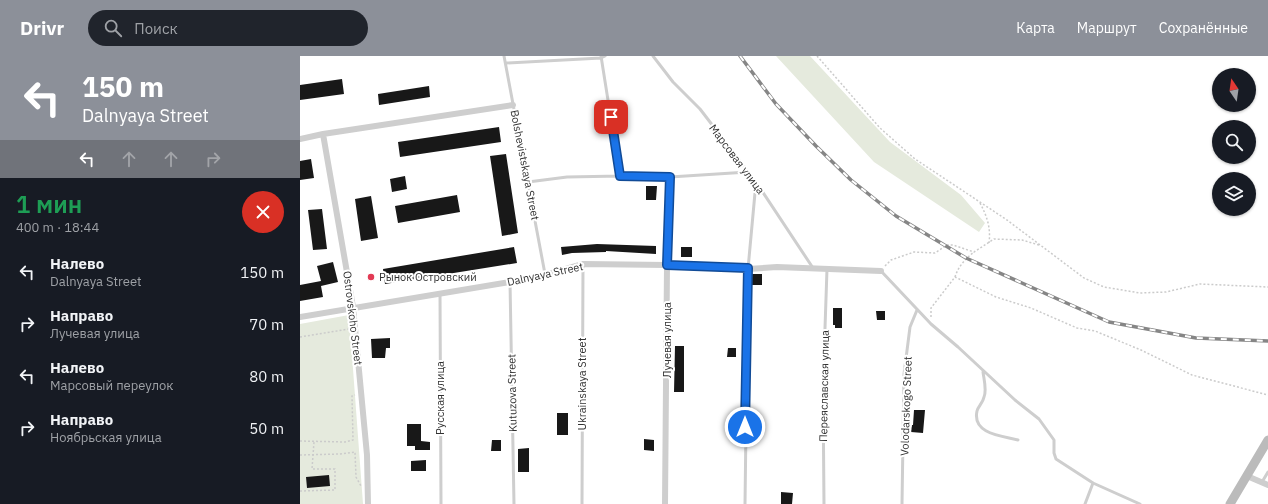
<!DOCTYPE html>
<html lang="ru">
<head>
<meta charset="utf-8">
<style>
	body { margin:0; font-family:"IBM Plex Sans",sans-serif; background:#20242c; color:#f1f3f6; height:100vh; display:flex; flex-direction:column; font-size:15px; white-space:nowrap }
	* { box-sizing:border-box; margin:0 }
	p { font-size:13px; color:#9ea1a6 }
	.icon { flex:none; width:22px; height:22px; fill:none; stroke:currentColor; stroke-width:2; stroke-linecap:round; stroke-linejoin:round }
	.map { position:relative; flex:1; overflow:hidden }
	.panel { display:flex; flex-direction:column; background:#171b24; width:300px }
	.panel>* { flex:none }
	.banner { background:#8c9099; color:#fff; overflow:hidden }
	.needle { width:26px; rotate:347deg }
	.tools { position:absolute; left:912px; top:12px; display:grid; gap:8px }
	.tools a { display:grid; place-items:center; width:44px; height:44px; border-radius:50%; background:#171b24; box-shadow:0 1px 3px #0004; font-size:20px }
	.pin { position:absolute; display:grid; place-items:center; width:34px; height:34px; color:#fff; margin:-17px; border-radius:8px; box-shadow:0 2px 6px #0006 }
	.me { position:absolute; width:44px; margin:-22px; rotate:0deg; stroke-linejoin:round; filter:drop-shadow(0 0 3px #0008) }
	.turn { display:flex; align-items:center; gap:14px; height:84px; padding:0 16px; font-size:18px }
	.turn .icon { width:52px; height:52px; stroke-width:2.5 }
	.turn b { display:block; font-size:28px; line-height:34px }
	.lanes { display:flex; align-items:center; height:38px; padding:0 16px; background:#0003; justify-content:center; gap:20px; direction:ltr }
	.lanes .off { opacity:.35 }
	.round { display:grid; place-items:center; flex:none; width:42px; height:42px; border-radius:21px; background:#20242c }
	.head { display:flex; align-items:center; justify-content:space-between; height:68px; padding:0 16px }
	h1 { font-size:24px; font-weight:600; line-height:30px; color:#1e9e55 }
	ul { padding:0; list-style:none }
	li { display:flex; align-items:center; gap:12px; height:52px; padding:0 16px }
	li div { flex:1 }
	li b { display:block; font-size:15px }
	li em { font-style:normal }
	header { display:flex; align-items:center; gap:24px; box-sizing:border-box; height:56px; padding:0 20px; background:#8c9099; color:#fff }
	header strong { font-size:19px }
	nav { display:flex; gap:22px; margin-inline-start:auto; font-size:14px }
	.search { width:280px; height:36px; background:#20242c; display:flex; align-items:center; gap:10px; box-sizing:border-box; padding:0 14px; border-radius:22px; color:#9ea1a6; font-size:15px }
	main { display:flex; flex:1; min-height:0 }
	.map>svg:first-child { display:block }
</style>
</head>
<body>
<header>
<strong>Drivr</strong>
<div class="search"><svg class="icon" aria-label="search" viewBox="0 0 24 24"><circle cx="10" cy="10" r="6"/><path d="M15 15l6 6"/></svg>Поиск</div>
<nav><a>Карта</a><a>Маршрут</a><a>Сохранённые</a></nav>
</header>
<main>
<section class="panel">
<div class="banner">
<div class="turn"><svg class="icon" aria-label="left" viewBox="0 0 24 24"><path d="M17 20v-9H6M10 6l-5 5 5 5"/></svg><div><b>150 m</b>Dalnyaya Street</div></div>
<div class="lanes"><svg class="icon" aria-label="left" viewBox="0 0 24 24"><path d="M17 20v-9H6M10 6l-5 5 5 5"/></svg><svg class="icon off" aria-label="ahead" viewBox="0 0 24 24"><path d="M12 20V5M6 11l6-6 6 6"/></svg><svg class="icon off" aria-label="ahead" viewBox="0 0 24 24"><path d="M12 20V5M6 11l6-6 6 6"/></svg><svg class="icon off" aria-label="right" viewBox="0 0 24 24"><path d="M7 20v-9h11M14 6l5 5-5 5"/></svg></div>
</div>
<div class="head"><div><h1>1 мин</h1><p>400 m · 18:44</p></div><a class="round" style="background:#d93025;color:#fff"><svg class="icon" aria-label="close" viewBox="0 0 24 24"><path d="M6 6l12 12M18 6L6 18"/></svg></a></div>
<ul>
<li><svg class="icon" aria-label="left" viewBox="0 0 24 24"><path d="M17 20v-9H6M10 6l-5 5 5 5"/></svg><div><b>Налево</b><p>Dalnyaya Street</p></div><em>150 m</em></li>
<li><svg class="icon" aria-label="right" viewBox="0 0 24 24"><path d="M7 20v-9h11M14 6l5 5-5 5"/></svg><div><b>Направо</b><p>Лучевая улица</p></div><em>70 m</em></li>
<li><svg class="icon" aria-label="left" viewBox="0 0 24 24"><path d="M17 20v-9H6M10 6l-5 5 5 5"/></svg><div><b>Налево</b><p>Марсовый переулок</p></div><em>80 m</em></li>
<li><svg class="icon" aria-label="right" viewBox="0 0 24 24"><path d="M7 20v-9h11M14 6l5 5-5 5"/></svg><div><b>Направо</b><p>Ноябрьская улица</p></div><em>50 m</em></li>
</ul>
</section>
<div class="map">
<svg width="968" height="448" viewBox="0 0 968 448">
	<rect width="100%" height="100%" fill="#fff"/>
	<!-- green -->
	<path fill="#e5eadd" d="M476,0H510L590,86L661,139L685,167L679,176L574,106Z
		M49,259L63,448H0V268Z"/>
	<!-- building -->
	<path fill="#181818" d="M42,23L44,38L0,44V29Z
		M129,30L130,41L79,49L78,38Z
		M199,71L201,86L100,101L98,86Z
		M206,98L218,177L202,180L190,100Z
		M11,103L14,122L0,124V105Z
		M105,120L107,133L92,136L90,123Z
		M346,130H357L356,144H346Z
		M157,139L160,156L98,167L95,150Z
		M71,140L78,182L61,185L55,143Z
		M22,153L27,193L13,194L8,154Z
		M297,188L356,190V198L306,195V196L272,197L262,199L261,191Z
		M214,191L217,207L85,228L83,213Z
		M381,191H392V201H381Z
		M33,206L38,226L21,230L23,241L0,245V229L21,225L17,210Z
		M451,218H462V229H451Z
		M533,252H542V272H535V269H533Z
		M576,255H585V264H577Z
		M90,282V292H86L85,302H72L71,283Z
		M375,290H384V336H374Z
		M428,292H436V301H427Z
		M614,354H625L623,377L611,376L612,369H613Z
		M257,357H268V379H257Z
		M107,368H121V385L130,386V394H115V390H107Z
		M344,383L354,384V395L344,394Z
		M192,384H201V395H191Z
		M229,392V416H218V393Z
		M126,404V415H111V405Z
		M29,419L30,430L7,432L6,421Z
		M481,436L493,437L492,448H481Z"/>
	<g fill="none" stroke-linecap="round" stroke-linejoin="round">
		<!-- path -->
		<path stroke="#cbcbcb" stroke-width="1.5" stroke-dasharray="2 2" stroke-linecap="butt" d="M517,0L580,72L615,103L707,164L784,222L804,231L840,237L866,236L900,228L968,231
			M680,147C687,160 691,172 689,187
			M585,210L591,204L614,196L635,197L647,189H653L674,196L694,183L722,184L739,189
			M655,221C658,211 665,203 674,196
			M631,261V252L655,221L696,241L731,252L777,272L795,275L841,294L892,319L968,339
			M0,281L49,273
			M0,385L45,386L53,384L52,340L55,339
			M0,399L40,398L55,396L56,421L61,430
			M0,435L35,434V413H12L14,386"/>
		<!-- service -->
		<path stroke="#cecece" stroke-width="3" d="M204,0L245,218
			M301,0L320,120
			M353,0L373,26L400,53L456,126L513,212
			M206,7L301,2L305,0
			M228,126L267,121L320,120L370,121L448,116
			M581,215L631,268L658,291L715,344L739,363L754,384V397L756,403L793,427L840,448
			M210,226L214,448
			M140,237L141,448
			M683,316C684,324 687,334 684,341C683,347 678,350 677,355C672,378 702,380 718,384
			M962,426L968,416
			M282,448L283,208
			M445,448L448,213L456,126
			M524,448L523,331L527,213
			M602,448L604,318L610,271L617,254
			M785,448L793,427"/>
		<!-- minor -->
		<path stroke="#cecece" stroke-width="6" d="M23,78L53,251L67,399L68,448
			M0,83L23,78L213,49
			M0,261L210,226L245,219L283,208L367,209L448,213L477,211L581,215
			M947,420L968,429
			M365,448L367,209L370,121"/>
		<!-- secondary -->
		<path stroke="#bbb" stroke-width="9" d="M930,448L968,384"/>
		<!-- rail casing -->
		<g stroke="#868686" stroke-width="3.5">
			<path id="rail" d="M440,0L476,48L516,90L551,124L596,160L666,202L809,266L896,282L968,285"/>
		</g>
		<!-- rail -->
		<use href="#rail" stroke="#fff" stroke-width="2" stroke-dasharray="6" stroke-linecap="butt"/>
	</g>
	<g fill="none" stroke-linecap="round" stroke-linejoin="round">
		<!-- route casing -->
		<g stroke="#114b97" stroke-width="10">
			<path id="route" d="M311,61L320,120L370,121L367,209L448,212L445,371"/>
		</g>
		<!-- route -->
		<use href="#route" stroke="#1a73e8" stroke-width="7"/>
	</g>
	<!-- markers -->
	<circle fill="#e23a54" stroke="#fff" stroke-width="1.5" cx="71" cy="221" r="4"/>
	<g text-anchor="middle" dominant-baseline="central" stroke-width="4" stroke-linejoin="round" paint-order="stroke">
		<!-- street labels -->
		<g font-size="11" fill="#313131" stroke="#fff">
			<text transform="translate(437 103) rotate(53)">Марсовая улица</text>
			<text transform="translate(225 109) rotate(79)">Bolshevistskaya Street</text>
			<text transform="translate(245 218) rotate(-12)">Dalnyaya Street</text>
			<text transform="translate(53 262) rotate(83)">Ostrovskoho Street</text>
			<text transform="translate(367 284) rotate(-90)">Лучевая улица</text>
			<text transform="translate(282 328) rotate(-90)">Ukrainskaya Street</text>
			<text transform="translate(524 330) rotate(-89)">Переяславская улица</text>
			<text transform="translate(212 337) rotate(-91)">Kutuzova Street</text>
			<text transform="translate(140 342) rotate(-90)">Русская улица</text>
			<text transform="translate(606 350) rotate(-88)">Volodarskogo Street</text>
		</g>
		<!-- poi labels -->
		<g font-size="11" fill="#313131" stroke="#fff" text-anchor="start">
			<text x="79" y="221">Рынок Островский</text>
		</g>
	</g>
</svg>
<div class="tools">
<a><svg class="needle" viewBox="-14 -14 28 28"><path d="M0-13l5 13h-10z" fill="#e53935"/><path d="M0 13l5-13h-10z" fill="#9ea1a6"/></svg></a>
<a><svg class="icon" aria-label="search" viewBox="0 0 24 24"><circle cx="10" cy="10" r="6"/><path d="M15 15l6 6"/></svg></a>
<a><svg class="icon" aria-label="layers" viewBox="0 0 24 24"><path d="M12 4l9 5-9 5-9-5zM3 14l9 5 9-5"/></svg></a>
</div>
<div class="pin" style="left:311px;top:61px;background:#d93025"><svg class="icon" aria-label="arrive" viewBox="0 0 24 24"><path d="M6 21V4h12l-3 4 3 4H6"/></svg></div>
<svg class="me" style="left:445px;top:371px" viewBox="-20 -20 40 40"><circle r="17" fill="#1a73e8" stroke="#fff" stroke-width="3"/><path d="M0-11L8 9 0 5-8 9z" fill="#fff"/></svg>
</div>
</main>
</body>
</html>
